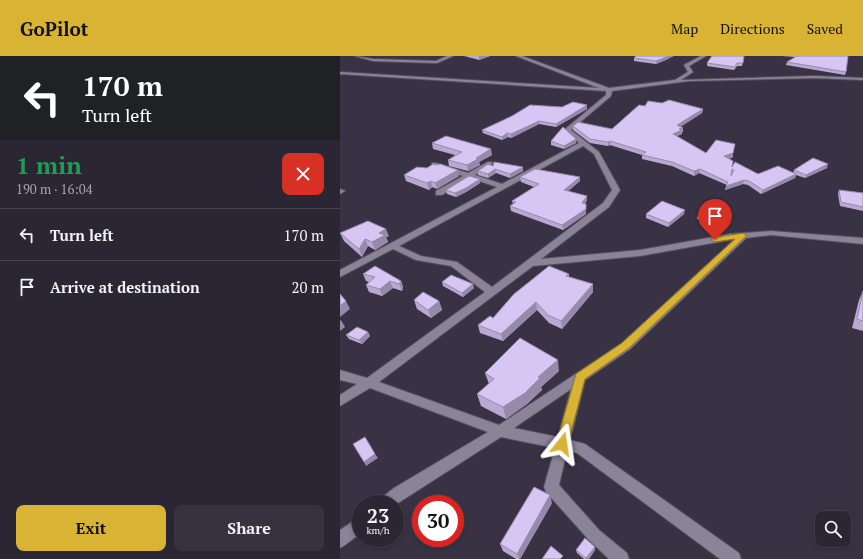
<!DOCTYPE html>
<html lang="en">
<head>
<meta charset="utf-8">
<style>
	body { margin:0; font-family:"PT Serif",serif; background:#37323f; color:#f1f3f6; height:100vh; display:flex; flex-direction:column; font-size:15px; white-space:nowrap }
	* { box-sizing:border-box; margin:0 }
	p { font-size:13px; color:#a6a5ac }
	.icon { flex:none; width:22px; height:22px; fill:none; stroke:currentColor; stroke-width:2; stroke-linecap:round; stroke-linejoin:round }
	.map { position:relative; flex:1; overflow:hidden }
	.side { display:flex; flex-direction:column; background:#2b2633; width:340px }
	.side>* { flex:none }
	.guide { background:#202124; color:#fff; overflow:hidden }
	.fabs { position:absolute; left:475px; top:455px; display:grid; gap:8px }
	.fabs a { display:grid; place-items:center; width:36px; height:36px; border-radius:8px; background:#2b2633; box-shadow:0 2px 6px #0003,0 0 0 1px #47434e; font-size:20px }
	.speed { position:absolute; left:12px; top:439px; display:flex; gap:8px; font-size:20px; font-weight:700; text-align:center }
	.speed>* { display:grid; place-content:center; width:52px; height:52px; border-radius:50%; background:#2b2633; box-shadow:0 2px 6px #0003,0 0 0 1px #47434e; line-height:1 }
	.speed small { font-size:10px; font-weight:400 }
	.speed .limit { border:6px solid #d22; background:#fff; color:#111 }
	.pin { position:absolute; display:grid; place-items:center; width:34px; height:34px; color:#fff; margin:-41px -17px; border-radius:50% 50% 50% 0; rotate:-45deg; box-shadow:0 0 4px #0007 }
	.pin .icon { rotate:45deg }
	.me { position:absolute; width:44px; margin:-22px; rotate:15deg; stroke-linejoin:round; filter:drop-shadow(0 0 3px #0008) }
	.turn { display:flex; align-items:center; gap:14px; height:84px; padding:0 16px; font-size:18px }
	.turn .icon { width:52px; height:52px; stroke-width:2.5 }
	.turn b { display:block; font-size:28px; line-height:34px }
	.round { display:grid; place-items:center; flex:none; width:42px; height:42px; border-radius:8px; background:#37323f }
	.summary { display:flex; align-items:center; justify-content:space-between; height:68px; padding:0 16px }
	h1 { font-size:24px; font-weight:700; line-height:30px; color:#1e9e55 }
	.cta { display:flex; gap:8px; margin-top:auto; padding:8px 16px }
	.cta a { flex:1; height:46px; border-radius:8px; background:#d9b434; color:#111; font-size:16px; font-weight:700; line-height:46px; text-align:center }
	.cta a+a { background:#37323f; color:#f1f3f6 }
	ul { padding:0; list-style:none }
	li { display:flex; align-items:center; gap:12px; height:52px; padding:0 16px; border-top:1px solid #47434e }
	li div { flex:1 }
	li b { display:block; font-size:15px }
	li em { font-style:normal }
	header { display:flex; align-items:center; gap:24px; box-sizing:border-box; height:56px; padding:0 20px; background:#d9b434; color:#111 }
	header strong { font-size:19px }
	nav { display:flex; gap:22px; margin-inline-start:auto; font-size:14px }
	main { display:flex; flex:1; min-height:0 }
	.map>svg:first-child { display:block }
</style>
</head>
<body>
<header>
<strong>GoPilot</strong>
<nav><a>Map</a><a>Directions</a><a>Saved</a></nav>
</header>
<main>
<section class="side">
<div class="guide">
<div class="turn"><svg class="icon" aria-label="left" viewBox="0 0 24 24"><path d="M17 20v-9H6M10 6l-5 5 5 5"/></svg><div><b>170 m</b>Turn left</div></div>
</div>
<div class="summary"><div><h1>1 min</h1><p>190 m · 16:04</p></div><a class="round" style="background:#d93025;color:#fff"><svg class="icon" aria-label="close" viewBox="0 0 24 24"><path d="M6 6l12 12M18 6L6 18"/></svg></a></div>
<ul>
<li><svg class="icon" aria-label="left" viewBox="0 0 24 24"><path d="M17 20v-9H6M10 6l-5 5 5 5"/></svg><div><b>Turn left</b></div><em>170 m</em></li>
<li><svg class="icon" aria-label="arrive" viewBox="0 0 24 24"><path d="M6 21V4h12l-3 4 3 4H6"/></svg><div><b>Arrive at destination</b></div><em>20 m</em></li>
</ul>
<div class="cta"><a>Exit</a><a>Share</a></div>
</section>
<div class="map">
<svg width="523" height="503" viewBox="0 0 523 503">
	<rect width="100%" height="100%" fill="#393244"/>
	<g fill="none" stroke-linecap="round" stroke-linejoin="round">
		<!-- minor casing -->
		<g stroke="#56505f" stroke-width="2">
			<path id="minor" d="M15,0L33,3L96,5L107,0H113L97,7L33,5Z
				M176,0H182L269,32L335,24L348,16L344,9L361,0H366L349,10L353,16L341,24L475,20L523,22V24L475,22L349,25L272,35L271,40L231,74L259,96L280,134L269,151L201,203L300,194L390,178L431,175L523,182V188L431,179L406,182L290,293L245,324L230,384L245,388L399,497L401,503H380L237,397L227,395L219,429L259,474L287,497L289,503H269L249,484L206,436L204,431L215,392L161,381L55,449L38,448L40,443L54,432L148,376L30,332L0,350V339L17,328L0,324V314L27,322L145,236L111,210L76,204L53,193L0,221V214L157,131L130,122L102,139H96V135L123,120L92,109V107H96L128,117L148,106H152V108L135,119L162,128L239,87L224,74L266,39V35L0,18V16L259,32ZM243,90L254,98L272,134L263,147L152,231L117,206L81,200L59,190ZM395,183L282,287L159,369L39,326L193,210L300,200ZM231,333L218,381L174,372Z
				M0,133L5,135L0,138Z
				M21,460V477L5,489L0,492V474Z"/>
		</g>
		<!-- minor -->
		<use href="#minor" fill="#8b8398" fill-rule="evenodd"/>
	</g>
	<!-- wall -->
	<path fill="#b9a9d2" d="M124,0H150L139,4Z
		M404,0L402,10H397L394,14L367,10V7Z
		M442,0H508L506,16L505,19L446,9L447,6L455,1Z
		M294,2L328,3L316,8L294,5Z
		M305,50L363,53L362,57L340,71L343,72V76H342V78L337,80L366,97H393V101L389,103L392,111L418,118L453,117L454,114L487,112L465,122L456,119L455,122L421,138L408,129L403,128L385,134L387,129L359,117L354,120L332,110L302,103V99L270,89L268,90L250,87L233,74V70L272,73Z
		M222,51L247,53L216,71L199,68L171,82L168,81L162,84L143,77L142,74Z
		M211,85L236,87L224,93L211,89Z
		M92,87L152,99L139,106L140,109L128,115L109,110L108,104L115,99L93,93Z
		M153,110L183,111V115L170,122L156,117L148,122L138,119V115Z
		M64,119L119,120L97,133L92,131L89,134L66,125Z
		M180,121L240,125L228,135L247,140V144L245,148H246V158L223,174L171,155L170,150L173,148L172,145L194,131L181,126Z
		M140,127L126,136L116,141L107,138L106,134Z
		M499,134L523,137V155L500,150L498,138Z
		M385,156L375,168L357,163L358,159Z
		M306,158H344L328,171L306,162Z
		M0,177L49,180L46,181L48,186L35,194L28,190L22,201L4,185Z
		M23,218L61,225L63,231L62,235L53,232L42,240L29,236L26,229L29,226L26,225Z
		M229,218V221L253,228V236L222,273L209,267L197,254L163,285L140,277L138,269L153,262Z
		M102,226L134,232L123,241L103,230Z
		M523,235V275L512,272L519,244Z
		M74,244L99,245L102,254L91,262L77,253Z
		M28,276L30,280L22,288L9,283L6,279Z
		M219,315L201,331L202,334L187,348L166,363L141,350L137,338L149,328L145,317Z
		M212,447L180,503H176L163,495L160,488Z
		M236,494H255L249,503H244L237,497Z"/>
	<!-- shaded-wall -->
	<path fill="#968aab" d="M139,0H150L139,4Z
		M329,0H334L328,3L316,8V5Z
		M247,49V53L216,71V68Z
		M363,53L362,57L337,73V69Z
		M199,65V68L171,82V78Z
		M343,72L342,78L332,82L333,78L339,73Z
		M167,77L168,81L162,84V81Z
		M236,83V87L224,93V90Z
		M270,85V89L268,90V86Z
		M151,93L152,99L139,106L140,109L128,115L127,109L136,102Z
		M393,97V101L383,104L384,100Z
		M488,108L487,112L465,122L466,119Z
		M183,111V115L170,122V118Z
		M155,113L156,117L148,122V118Z
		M360,113L359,117L354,120V115Z
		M118,114L119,120L97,133L95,127Z
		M456,118L455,122L421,138L423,134Z
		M240,121V125L224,139V134Z
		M140,123V127L126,136L116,141L115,137Z
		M404,124L403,128L385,134L386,130Z
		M91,125L92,131L89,134L87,127Z
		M247,140V144L242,151V147Z
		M386,152L385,156L375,168L376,164Z
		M246,153V158L223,174L222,169Z
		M345,154L344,158L328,171L329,167Z
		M46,173L49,180L46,181L48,186L35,194L32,186L39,177Z
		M25,183L28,190L22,201L19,193Z
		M50,225L53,232L42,240L40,233Z
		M61,225L63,231L62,235L59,228Z
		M133,228L134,232L123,241L122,237Z
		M253,228V236L222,273L221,265Z
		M6,245L10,253L0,261V250Z
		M99,245L102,254L91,262L88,254Z
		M196,246L197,254L163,285L161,278Z
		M1,264L5,271L0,275V265Z
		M28,276L30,280L22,288L19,284Z
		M218,304L219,315L201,331L202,334L187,348L166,363L163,351Z
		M35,398L38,402L26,410L24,406Z
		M210,439L212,447L180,503H179L177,498Z
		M255,491V494L249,503H246V502Z"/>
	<!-- building -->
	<path fill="#d7c5f4" stroke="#968aab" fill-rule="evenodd" d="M296,0H329L316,5L294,2Z
		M372,0H404L403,7H397L395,11L367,7Z
		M457,0H508L506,16L447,6Z
		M329,44L363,53L337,69L343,72L339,73L342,74L333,78L366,97L376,84L395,88L393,97L384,100L393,105L392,111L395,106L418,118L438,110L456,118L423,134L409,125L404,124L386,130L388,126L360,113L354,115L332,106L302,99L306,96L270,85L268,86L250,83L233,70L238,66L272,73L299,49L305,50L308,45L322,47ZM392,113L394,114L391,120Z
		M233,46L247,49L216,68L199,65L171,78L167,77L162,81L142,74L172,60L190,49L222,51Z
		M223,71L236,83L224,90L211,85Z
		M106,80L151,93L136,102L138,103L127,109L108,104L122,96L92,87Z
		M473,102L488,108L466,119L454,114Z
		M154,106L183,111L170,118L155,113L148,118L138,115L148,108L153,110Z
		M93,108L96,109L100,108L118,114L95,127L91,125L87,127L64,119L77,111L87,112Z
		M195,113L240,121L224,134L247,140L242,147L246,148V153L222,169L170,150L176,146L172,145L199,128L180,121Z
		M129,120L140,123L126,132L115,137L106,134Z
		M499,134L523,137V151L501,146Z
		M322,145L345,154L329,167L306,158Z
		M368,148L386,152L376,164L358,159Z
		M28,165L46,173L39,177L45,179L32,186L25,183L19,193L0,177Z
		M35,210L61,225L59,228L50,225L40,233L26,229L35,221L23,218Z
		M209,210L229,218L226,220L253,228L221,265L208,259L196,246L161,278L138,269L150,260L153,262L174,238Z
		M111,219L133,228L122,237L102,226Z
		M523,235V265L517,263Z
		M83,236L99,245L88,254L74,244Z
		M0,238L6,245L0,250Z
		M17,271L28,276L19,284L6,279Z
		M180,282L218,304L198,321L200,322L185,337L163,351L137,338L154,323L145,317Z
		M25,381L35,398L24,406L13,388Z
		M194,431L210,439L177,498L160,488Z
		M245,482L255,491L246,502L236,494Z
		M211,490L223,500L220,503H202Z"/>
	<!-- route -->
	<path fill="#d9b434" stroke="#8d7522" d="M403,177L407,180L405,181L289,292L245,323L228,388L226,392L222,393L218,392L216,388L236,318L282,287L395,183L375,186L372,185V182Z"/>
</svg>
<div class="fabs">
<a><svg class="icon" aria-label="search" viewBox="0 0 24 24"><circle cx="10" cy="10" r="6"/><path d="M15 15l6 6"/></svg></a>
</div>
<div class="speed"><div>23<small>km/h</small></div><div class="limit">30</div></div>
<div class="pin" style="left:375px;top:184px;background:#d93025"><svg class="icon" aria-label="arrive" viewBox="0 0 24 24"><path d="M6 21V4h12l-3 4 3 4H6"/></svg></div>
<svg class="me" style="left:222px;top:388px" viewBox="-20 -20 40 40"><path d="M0-17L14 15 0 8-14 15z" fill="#d9b434" stroke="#fff" stroke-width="4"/></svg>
</div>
</main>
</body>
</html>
